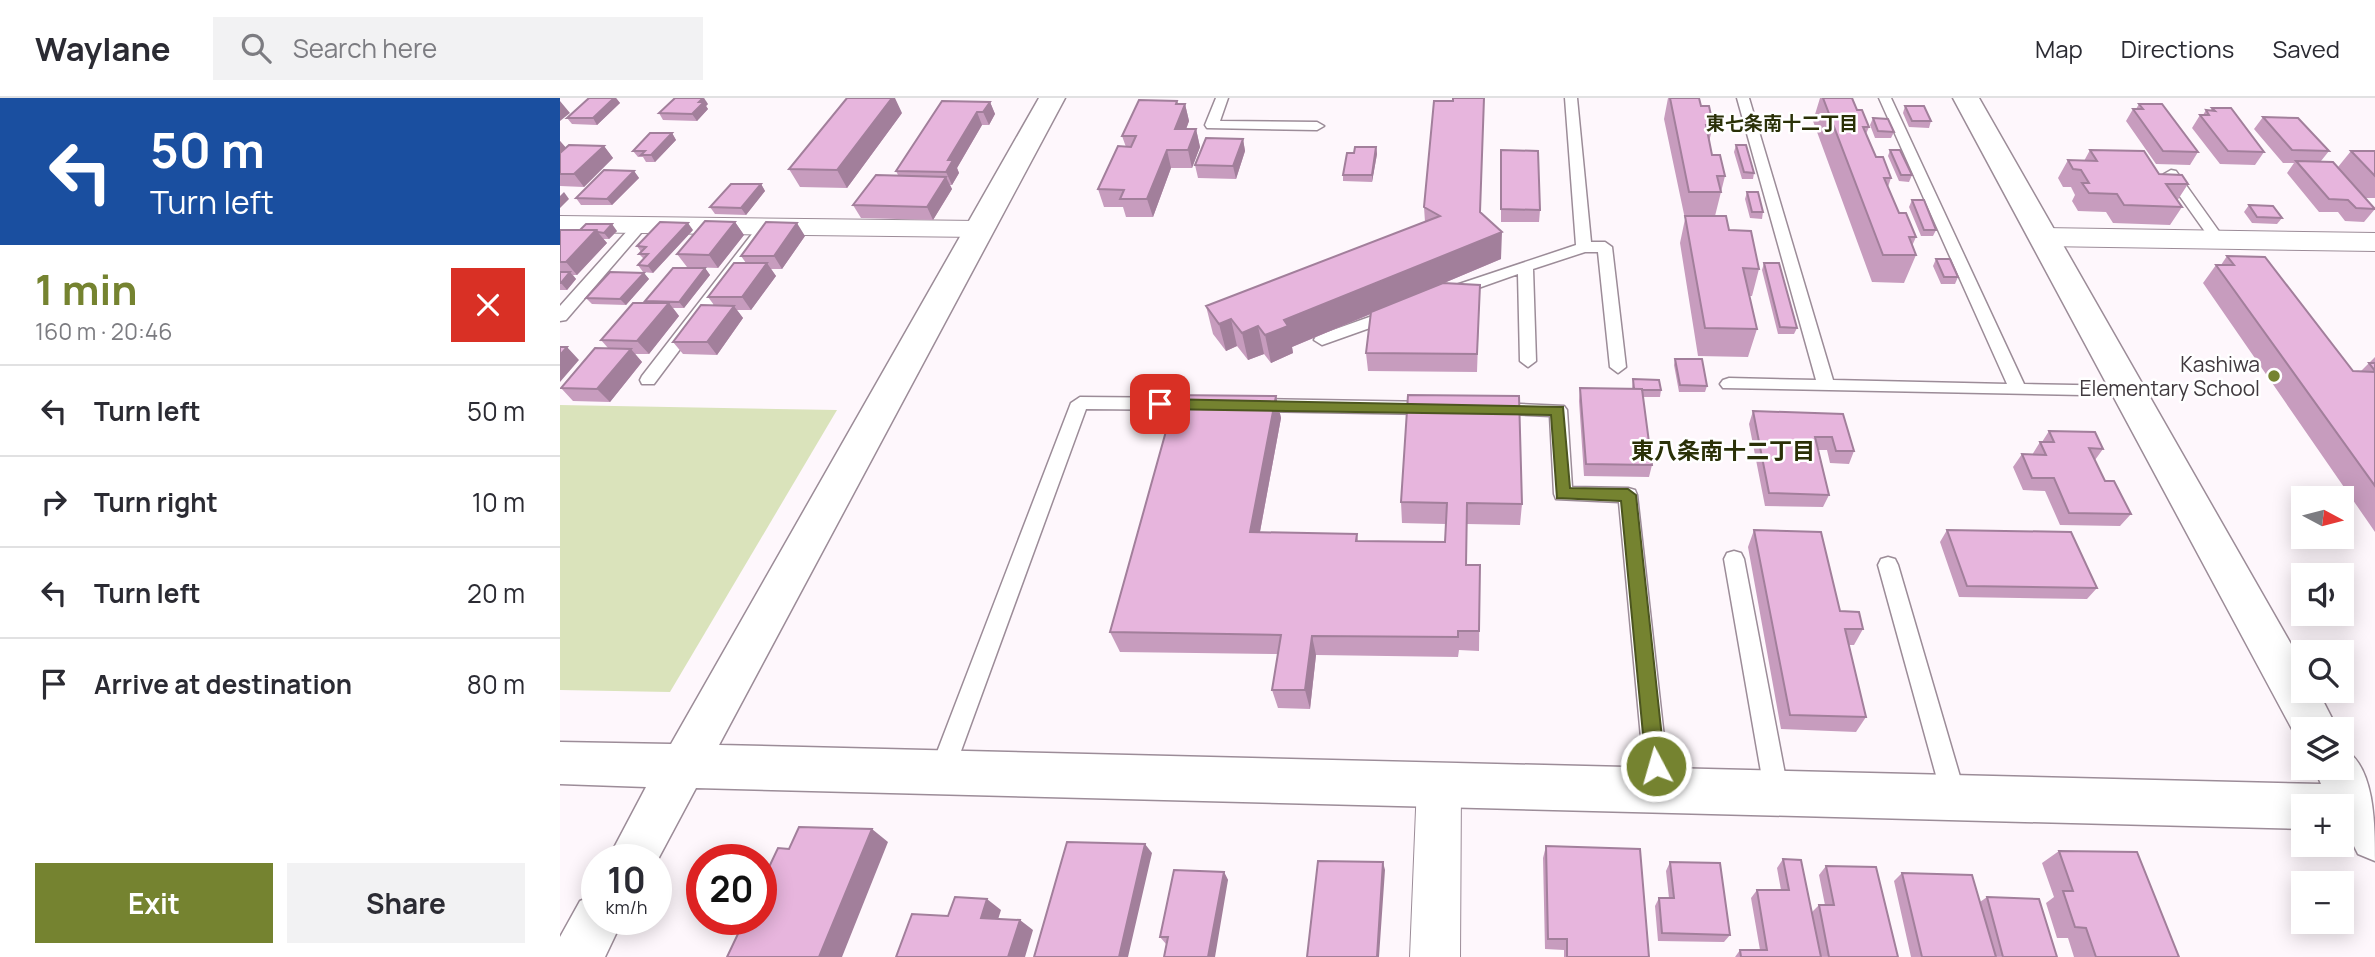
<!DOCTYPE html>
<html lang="en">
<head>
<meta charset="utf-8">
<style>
	body { margin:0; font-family:Manrope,"Noto Sans JP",sans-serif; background:#f2f2f3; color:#2b2b33; height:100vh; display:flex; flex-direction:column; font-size:26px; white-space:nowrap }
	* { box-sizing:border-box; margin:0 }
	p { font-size:23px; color:#7c7c81 }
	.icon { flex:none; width:38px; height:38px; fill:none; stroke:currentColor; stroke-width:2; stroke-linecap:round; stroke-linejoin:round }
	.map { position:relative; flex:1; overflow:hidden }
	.side { display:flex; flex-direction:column; background:#fff; width:560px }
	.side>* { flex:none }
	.banner { background:#1a4fa0; color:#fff; overflow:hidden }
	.needle { width:46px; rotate:97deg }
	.tools { position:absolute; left:1731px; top:388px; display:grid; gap:14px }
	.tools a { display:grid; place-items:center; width:63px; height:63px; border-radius:0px; background:#fff; box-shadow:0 4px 18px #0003; font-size:35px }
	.speed { position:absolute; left:21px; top:746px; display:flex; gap:14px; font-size:35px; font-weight:700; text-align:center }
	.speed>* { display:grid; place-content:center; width:91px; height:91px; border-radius:50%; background:#fff; box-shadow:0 4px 18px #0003; line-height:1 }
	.speed small { font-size:18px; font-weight:400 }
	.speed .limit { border:10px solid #d22; background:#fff; color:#111 }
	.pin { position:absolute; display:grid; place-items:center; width:60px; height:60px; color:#fff; margin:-30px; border-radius:14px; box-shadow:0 4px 10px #0006 }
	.me { position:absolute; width:77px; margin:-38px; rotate:354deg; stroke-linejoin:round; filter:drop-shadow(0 0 5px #0008) }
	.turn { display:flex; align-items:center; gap:24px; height:147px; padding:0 35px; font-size:32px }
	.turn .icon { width:91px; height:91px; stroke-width:2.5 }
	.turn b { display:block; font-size:49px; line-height:60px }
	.round { display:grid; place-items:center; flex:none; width:74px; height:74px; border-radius:0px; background:#f2f2f3 }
	.overview { display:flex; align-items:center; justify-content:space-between; height:119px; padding:0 35px }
	h1 { font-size:42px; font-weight:700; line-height:52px; color:#758330 }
	.button { display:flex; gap:14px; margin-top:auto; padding:14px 35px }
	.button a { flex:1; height:80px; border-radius:0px; background:#758330; color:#fff; font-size:28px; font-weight:700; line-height:80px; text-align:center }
	.button a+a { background:#f2f2f3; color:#2b2b33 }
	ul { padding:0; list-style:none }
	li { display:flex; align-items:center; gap:21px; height:91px; padding:0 35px; border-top:2px solid #e1e1e2 }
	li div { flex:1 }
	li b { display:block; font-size:26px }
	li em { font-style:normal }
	header { display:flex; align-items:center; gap:42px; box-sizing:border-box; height:98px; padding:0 35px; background:#fff; border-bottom:2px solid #e1e1e2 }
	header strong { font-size:33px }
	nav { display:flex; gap:38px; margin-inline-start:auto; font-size:24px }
	.search { width:490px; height:63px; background:#f2f2f3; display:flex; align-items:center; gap:18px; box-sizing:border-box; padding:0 24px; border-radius:0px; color:#7c7c81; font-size:26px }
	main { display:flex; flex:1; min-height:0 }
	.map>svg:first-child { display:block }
</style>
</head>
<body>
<header>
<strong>Waylane</strong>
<div class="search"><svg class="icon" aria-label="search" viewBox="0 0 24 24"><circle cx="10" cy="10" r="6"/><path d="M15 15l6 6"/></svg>Search here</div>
<nav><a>Map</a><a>Directions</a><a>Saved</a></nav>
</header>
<main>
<section class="side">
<div class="banner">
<div class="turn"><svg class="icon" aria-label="left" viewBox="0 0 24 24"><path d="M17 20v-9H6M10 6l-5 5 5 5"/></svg><div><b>50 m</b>Turn left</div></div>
</div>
<div class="overview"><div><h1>1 min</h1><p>160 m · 20:46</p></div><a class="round" style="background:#d93025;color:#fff"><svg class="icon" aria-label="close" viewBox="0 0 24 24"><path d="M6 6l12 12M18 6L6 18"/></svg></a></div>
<ul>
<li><svg class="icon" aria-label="left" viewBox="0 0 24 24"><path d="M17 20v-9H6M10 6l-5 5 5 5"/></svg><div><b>Turn left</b></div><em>50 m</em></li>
<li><svg class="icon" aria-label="right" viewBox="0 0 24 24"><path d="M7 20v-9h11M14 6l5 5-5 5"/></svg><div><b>Turn right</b></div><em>10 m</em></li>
<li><svg class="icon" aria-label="left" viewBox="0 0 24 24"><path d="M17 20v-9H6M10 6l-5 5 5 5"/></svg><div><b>Turn left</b></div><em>20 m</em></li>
<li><svg class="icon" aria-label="arrive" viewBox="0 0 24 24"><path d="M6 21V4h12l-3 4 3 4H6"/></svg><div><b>Arrive at destination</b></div><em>80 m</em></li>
</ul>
<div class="button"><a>Exit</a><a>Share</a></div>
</section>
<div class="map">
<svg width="1815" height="859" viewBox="0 0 1815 859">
	<rect width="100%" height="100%" fill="#fef7fc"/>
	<!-- green -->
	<path fill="#dae3bb" d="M0,307L277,312L110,594L0,592Z"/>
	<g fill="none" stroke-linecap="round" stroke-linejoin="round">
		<!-- lane casing -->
		<g stroke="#9c8c98" stroke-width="3">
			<path id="lane" d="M656,0H668L660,23L757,24L764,28L757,32L647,30L645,27Z
				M1005,0H1017L1031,144H1045L1052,149L1066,269L1058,275L1050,269L1038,154H1025L973,171L976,263L968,269L960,263L958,176L890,200L882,195L884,191L1016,147Z
				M1177,0H1189L1273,282L1447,286L1319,0H1331L1464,286L1569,288L1578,294L1575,298L1163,290L1160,286L1163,282L1169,280L1256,282Z
				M1611,72L1616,73L1663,139L1665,142L1663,145H1653L1604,76Z
				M82,121L87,122L89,125L87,128L6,222L0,223V208L77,122Z
				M197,135L204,139L94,286H82L80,282L82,278L192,136Z
				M832,211L840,216L838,220L762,247L754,242L756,238Z
				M520,299L633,300L642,306L633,312L526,311L393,675L389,683L381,686L373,683L369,675L511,305Z
				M695,301L871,304L880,310L871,316L695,313L686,307Z
				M936,305L1004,308L1007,312L1012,389L1068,390L1075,392L1077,397L1110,693L1106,701L1098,704L1090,701L1086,693L1059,404L996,401L994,396L990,318L930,315L927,311Z
				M1174,453L1181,455L1184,461L1229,697L1225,705L1217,708L1209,705L1205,697L1164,461L1167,455Z
				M1328,459L1335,461L1338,467L1406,699L1402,707L1394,710L1386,707L1382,699L1318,467L1321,461Z"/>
		</g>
		<!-- street casing -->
		<g stroke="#9c8c98" stroke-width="2">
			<path id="street" d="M0,118L419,123L429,125L433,131L429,137L419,139L0,134Z
				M1483,130L1815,135V153L1483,148L1473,145L1469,139L1473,133Z
				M879,666L895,672L901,687L900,859H850L857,687L863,672Z"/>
		</g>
		<!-- secondary casing -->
		<g stroke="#9c8c98" stroke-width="3">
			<path id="secondary" d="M479,0H505L159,647L1761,686L1754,670H1782V650C1815,666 1815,727 1815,763L1798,756L1785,730L1782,731V709H1743V731L136,690L96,765V761H48L86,689L0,686V644L111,646Z
				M1393,0H1419L1743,567V593H1758L1778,632H1743V648L1740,646Z
				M37,796V821H63L45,859H0V839L20,803Z"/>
		</g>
		<!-- lane -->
		<use href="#lane" fill="#fff" fill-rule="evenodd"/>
		<!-- street -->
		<use href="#street" fill="#fff" fill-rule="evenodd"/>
		<!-- secondary -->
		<use href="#secondary" fill="#fff" fill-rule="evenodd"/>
	</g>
	<!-- wall -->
	<path fill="#c79cbe" d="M29,0H56L60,5L37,27L12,26L7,20Z
		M924,0L920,115L941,161L884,185L920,187L917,274L808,273L806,255L811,216L732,249L733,255L711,265L704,256L688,262L677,248L666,253L653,236L646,208L865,124L864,109L893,3Z
		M1108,0H1139L1141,8L1153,27L1149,44L1152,57L1165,78L1155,118L1169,132L1199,171L1192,198H1189L1197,231L1188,259L1138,258L1120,145L1125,121L1104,21Z
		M1260,0H1292L1297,12L1309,29L1306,36L1316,59L1331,80L1328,89L1339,115L1356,139L1352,148L1356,157L1344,185L1312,184L1253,23Z
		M430,4L435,16L429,27H422L397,70L399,75L392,87H390L392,91L373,122L301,120L293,107L338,77L336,73Z
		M148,6L146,8L148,11L137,23L103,22L99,15Z
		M618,6H625L629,23L626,31H636L640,49L632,70H611L593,119H566L563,109H544L538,91L566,49L562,38Z
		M1579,6L1638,54L1630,67L1596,66L1566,23L1573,11H1576Z
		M1345,8L1371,23L1369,30L1349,29L1343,15Z
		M1652,10L1704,54L1695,67L1660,66L1632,30L1640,17H1643L1646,12L1650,13Z
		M342,15L287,90L240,89L229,71Z
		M1703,19L1769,53L1761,63L1778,69L1791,53H1815V100H1805L1815,111L1804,124L1785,123L1778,114H1759L1727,75L1734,65H1723L1694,31Z
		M1313,20L1334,34L1331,40H1315L1310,27Z
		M112,35L116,42L95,64H86L83,59H78L73,53Z
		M683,41L685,53L676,81L638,80L635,67Z
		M0,43L6,50L44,48L53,60L24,89L0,88Z
		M1176,47L1194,75L1193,81H1182L1174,54Z
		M816,49L817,56L812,84L783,83V77L794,55Z
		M941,52L980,112L979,124H941Z
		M1330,52L1352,77L1349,84L1339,83L1328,58Z
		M1530,52L1628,86L1617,103L1622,109L1610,127L1553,125L1546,114L1518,113L1512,103L1515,97L1511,89H1503L1498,80L1508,62L1524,63Z
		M74,73L79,80L52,107H21L16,100Z
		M201,86L205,93L186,117L155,116L150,109Z
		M1187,94L1203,114L1202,121L1190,120L1185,101Z
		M1352,102L1376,132L1373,138H1361L1349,109Z
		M1689,107L1722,120L1717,126L1692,125L1684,114Z
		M175,124L184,137L158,170L127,169L117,156Z
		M0,132L57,133L49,141H43L47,145L17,177H13L16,181L7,192H0Z
		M133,132L93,175L83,174L78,167L84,161L79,156L81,154L77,148Z
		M245,138L222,171H211L216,178L191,212H177L183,220L157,257L123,256L113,244L154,207L148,199L186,165L181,158Z
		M1667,158L1793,273H1801L1815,259V434L1643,185L1656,167H1661Z
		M1376,161L1398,179L1395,186H1381L1373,168Z
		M1204,165L1237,230L1234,236H1218L1202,172Z
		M145,170L150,177L124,210H113L119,218L89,256H75L82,264L50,304L13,303L1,290L48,250L41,242L87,205L85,203Z
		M84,175L89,181L66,207L32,206L26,200Z
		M1115,261L1147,288L1145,294H1119L1114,267Z
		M1073,281L1101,292L1100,299H1083L1092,367L1089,379L1024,378L1019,303L1020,290L1072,291Z
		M716,298L721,320L700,434L797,436L798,443L885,444L886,426L842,425L841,404L962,406L960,427L907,426L906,467H920L919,553L899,552L898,559L756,557L750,611L718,610L712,592L718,556L560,554L550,534L612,326L606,309Z
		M1193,313L1283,316L1294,353L1289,366L1270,365L1267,352H1258L1269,397L1263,409L1205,408L1189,326Z
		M1489,333L1543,351L1535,362L1545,383L1571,416L1560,428L1500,427L1485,393L1463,392L1453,369L1462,356L1472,357L1480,344H1482Z
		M1194,432L1280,513L1303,531L1294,547H1288L1306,619L1296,634L1221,631L1188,449Z
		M1387,432L1537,490L1527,501L1399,499L1380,444Z
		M986,748L1089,859H1004V852L985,851L983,760Z
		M1499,753L1619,859H1514L1508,840H1497L1486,805L1494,799L1482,765Z
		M1223,761L1252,814L1259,807H1265L1259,777L1266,768L1338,859H1175L1180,852H1200L1191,800L1197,792H1221L1217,770Z
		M1110,764L1170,837L1164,844L1098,843L1095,808L1099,800H1109L1106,773Z
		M664,774L668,782L606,846L600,839Z
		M1342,775L1420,804L1427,799L1497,859H1351L1334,783Z"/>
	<!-- shaded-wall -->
	<path fill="#a27f9b" d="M54,0H56L60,5L37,27L33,20Z
		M144,0L148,6L146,8L148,11L137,23L132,16L139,4Z
		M332,0H335L342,15L287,90L277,72Z
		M0,3L10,15L0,23Z
		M617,3L621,16L625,6L629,23L620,48L615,31L616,6Z
		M430,4L435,16L429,27L423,14Z
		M417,14L422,27L397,70L399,75L392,87L386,74L388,62Z
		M636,31L640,49L632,70L628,52Z
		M112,35L116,42L95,64L91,57Z
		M683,41L685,53L676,81L673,68Z
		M0,43L7,51L0,57Z
		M44,48L53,60L24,89L14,76Z
		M816,49L817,56L812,84V77Z
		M607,52L611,70L593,119L587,101Z
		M74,73L79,80L52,107L47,101Z
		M386,79L392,91L373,122L367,109Z
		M201,86L205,93L186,117L181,110Z
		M4,94L9,101L0,110V98Z
		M175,124L184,137L158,170L149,157Z
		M128,125L133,132L93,175L88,168Z
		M237,125L245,138L222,171L214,158Z
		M52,126L57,133L49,141L44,135Z
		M36,132L47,145L17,177L6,164Z
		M942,134L941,161L732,249L733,255L711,265L705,237L724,222Z
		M207,165L216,178L191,212L182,199Z
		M145,170L150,177L124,210L119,204Z
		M10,174L16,181L7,192L1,185Z
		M84,175L89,181L66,207L60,201Z
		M109,205L119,218L89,256L77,243Z
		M174,208L183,220L157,257L147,244Z
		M671,221L677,248L666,253L659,226Z
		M698,228L704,256L688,262L682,235Z
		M7,249L19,262L0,284V257Z
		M71,251L82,264L50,304L37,291Z
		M716,298L721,320L696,455L690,434Z
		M752,538L756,557L750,611L745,592Z
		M312,731L328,744L282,859H259Z
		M585,746L592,755L568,859H559Z
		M823,764L825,772L819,859H817Z
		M664,774L668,782L655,859H648Z
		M427,801L441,812L435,831L421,820Z
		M460,822L473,832L465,859H448Z"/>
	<!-- building -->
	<path fill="#e7b5dd" stroke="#a27f9b" stroke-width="2" d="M29,0H54L33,20H7Z
		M115,0H143L139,4H144L132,16L99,15Z
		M287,0H332L277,72L229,71Z
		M893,0H924L920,114L942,134L724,222L728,228L705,237L698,228L682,235L671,221L659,226L646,208L880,118L864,109L874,3H893Z
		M1110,0H1139L1141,8H1149L1153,27H1146L1152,57H1160L1165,78H1157L1161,94H1129Z
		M1263,0H1292L1297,12H1302L1309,29H1303L1316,59H1323L1331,80H1324L1339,115H1346L1356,139H1349L1356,157H1323Z
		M579,2L617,3L616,6H625L615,31H636L628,52H607L587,101H560L564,92L538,91L558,48L571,49L576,38H562Z
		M382,3L430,4L423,14H417L388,62H393L386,74L336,73Z
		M1579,6H1602L1638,54L1603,53L1573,11H1583Z
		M1345,8H1364L1371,23H1352Z
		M1652,10H1671L1704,54L1668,53L1640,17H1649L1646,12L1655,13Z
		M1703,19L1738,20L1769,53L1732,52Z
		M1313,20L1328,21L1334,34L1318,33Z
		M90,35H112L91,57H81L85,53H73Z
		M646,40L683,41L673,68L635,67Z
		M9,47L44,48L14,76H0V55Z
		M1176,47H1186L1194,75L1184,74Z
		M795,49H816L812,77H783L787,55H794Z
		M941,52L978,53L980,112L941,111Z
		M1330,52H1340L1352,77H1341Z
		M1530,52L1584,53L1599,76L1622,77L1628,86H1606L1622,109L1564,107L1557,96L1529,95L1522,85H1529L1521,72L1513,71L1508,62L1537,63Z
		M1791,53H1815V78Z
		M1736,63L1773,64L1815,111L1796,110L1788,102L1769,101Z
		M44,72L74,73L47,101L16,100Z
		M316,77L386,79L367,109L293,107Z
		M171,86H201L181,110L150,109Z
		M1187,94H1198L1203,114H1192Z
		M1352,102H1364L1376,132H1364Z
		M1689,107L1713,108L1722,120L1697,119Z
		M1125,118H1166L1169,132L1191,133L1199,171L1183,170L1197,231L1145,230Z
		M145,123L175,124L149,157L117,156Z
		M100,124L128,125L88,168L78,167L88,156H79L86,149L77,148Z
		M206,124L237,125L214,158H181Z
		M26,126H52L44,135L38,134L36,132H20Z
		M0,132H36L6,164H0Z
		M1667,158L1705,159L1793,273L1815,274V388L1656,167H1674Z
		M1376,161H1390L1398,179H1384Z
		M174,165H207L182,199H148Z
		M1204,165H1219L1237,230L1220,229Z
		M113,170H145L119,204L85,203Z
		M0,174H10L1,185H0Z
		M50,174L84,175L60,201L26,200Z
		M883,185L920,187L917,256L806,255L811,214Z
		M73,205H109L77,243L41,242Z
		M141,207L174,208L147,244H113Z
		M0,249H7L0,257Z
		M35,250L71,251L37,291L1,290Z
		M1115,261H1142L1147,288L1120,287Z
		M1809,265H1815V273Z
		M1073,281L1099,282L1101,292H1082V291H1074Z
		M1020,290L1082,291L1092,367L1026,366Z
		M609,297L716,298L690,434L797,436L796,443L885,444L887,405L841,404L848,297L959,298L962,406L907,405L906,467H920L919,533H898V539L752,538L745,592H712L721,537L550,534L608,326H619L623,309H606Z
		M1193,313L1283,316L1294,353H1276L1272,339H1255L1269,397L1209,395Z
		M1489,333L1535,334L1543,351L1529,350L1545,383H1554L1571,416L1509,415L1494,380H1472L1462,356L1486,357L1480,344H1494Z
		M1194,432L1261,434L1280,513L1299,514L1303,531H1285L1306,619L1230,617Z
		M1387,432L1511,434L1537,490L1407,488Z
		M239,729L312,731L259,859H167L185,821H201V786L218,750L229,751Z
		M507,744L585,746L559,859H474Z
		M986,748L1080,751L1089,859H1007V841H988Z
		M1499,753L1577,754L1619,859H1536L1526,830L1515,829L1503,793H1513Z
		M1223,761L1241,762L1261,859H1181L1180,852H1207L1197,792H1229Z
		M758,763L823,764L817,859H747Z
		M1110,764L1160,765L1170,837L1102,835L1099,800H1114Z
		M1266,768L1316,769L1338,859H1269L1259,807H1274Z
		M614,772L664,774L648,859H604L608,839H600Z
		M1342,775L1412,777L1436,859H1362Z
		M395,799L427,801L421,820L460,822L448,859H336L352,816L388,818Z
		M1427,799L1479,801L1497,859H1443Z"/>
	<!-- route -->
	<path fill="#758330" stroke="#4c551f" stroke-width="2" d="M600,301L1003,309L1010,390L1068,391L1076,397L1105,668L1103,674L1096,677L1089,674L1086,668L1061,403L997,400L991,317L600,311L592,306Z"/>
	<!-- markers -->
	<circle fill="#758330" stroke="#fff" stroke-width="2.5" cx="1714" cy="278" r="7"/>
	<g text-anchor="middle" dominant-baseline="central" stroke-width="5" stroke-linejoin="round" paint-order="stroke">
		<!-- far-neighbourhood labels -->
		<g font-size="19" font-weight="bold" fill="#2a3007" stroke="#fff">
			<text x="1222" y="25">東七条南十二丁目</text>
		</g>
		<!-- poi labels -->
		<g font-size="21" fill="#40393e" stroke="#fff" text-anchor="end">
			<text x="1700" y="266">Kashiwa<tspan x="1700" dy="24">Elementary School</tspan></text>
		</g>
		<!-- neighbourhood labels -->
		<g font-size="23" font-weight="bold" fill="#2a3007" stroke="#fff">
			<text x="1163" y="352">東八条南十二丁目</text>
		</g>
	</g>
</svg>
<div class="tools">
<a><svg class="needle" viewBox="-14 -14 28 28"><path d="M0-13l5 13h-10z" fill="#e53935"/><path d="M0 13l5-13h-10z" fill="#7c7c81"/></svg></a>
<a><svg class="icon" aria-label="sound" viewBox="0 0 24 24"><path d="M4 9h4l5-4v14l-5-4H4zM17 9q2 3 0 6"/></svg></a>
<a><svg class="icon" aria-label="search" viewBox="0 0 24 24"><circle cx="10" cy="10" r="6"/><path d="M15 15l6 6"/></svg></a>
<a><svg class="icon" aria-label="layers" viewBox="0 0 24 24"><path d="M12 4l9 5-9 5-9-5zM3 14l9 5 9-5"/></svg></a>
<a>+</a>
<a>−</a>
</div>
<div class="speed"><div>10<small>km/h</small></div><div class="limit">20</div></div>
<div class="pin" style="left:600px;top:306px;background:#d93025"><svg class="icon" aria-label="arrive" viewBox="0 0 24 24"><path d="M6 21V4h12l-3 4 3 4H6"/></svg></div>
<svg class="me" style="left:1096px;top:668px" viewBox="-20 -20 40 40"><circle r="17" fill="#758330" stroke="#fff" stroke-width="3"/><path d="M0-11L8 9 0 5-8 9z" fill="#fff"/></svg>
</div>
</main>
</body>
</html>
